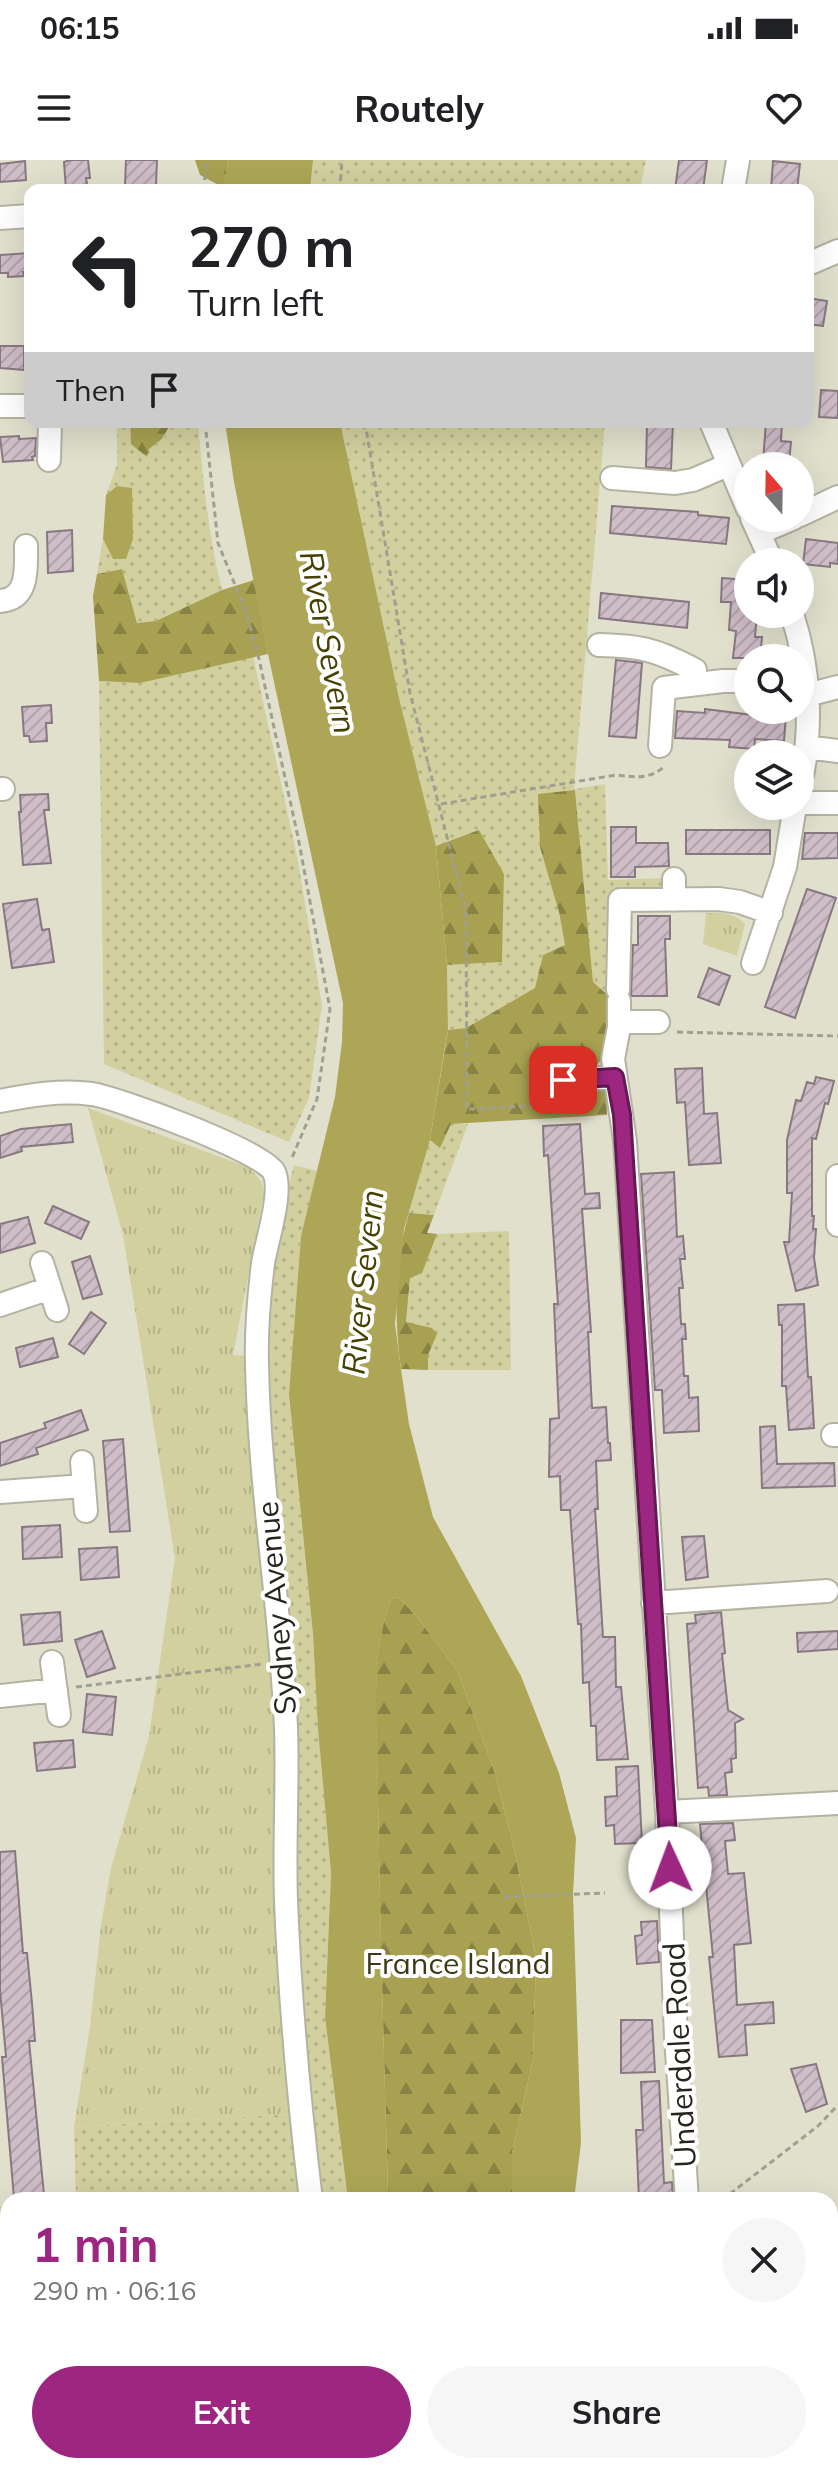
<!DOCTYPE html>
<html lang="en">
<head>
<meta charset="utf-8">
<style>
	body { margin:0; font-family:Mulish,sans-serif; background:#f6f6f6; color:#202124; height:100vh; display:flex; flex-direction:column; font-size:30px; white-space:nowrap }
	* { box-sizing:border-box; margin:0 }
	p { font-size:26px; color:#757577 }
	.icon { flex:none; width:44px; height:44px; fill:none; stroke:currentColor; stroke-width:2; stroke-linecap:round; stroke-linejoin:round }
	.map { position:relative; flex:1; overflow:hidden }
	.drawer { position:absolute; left:0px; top:2032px; width:838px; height:282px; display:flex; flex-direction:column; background:#fff; border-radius:24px 24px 0 0; box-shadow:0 8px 32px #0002 }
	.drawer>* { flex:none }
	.guide { position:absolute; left:24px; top:24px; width:790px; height:244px; border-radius:16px; box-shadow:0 8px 32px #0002; background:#fff; color:#202124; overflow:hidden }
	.needle { width:52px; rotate:340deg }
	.fabs { position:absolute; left:734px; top:292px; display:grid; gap:16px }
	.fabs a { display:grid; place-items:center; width:80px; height:80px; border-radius:50%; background:#fff; box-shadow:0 8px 32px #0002; font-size:40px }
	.pin { position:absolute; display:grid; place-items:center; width:68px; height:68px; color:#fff; margin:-34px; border-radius:16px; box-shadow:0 4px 12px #0006 }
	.me { position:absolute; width:88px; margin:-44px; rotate:358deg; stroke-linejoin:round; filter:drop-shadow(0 0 6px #0008) }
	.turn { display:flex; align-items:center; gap:28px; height:168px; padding:0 32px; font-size:36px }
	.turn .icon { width:104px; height:104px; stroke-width:2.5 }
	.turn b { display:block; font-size:56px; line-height:68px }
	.then { display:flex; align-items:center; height:76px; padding:0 32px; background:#0003; gap:16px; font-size:30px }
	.round { display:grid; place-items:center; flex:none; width:84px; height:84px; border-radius:42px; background:#f6f6f6 }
	.overview { display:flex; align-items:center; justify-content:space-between; height:136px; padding:0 32px }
	h1 { font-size:48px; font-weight:700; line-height:60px; color:#9c2680 }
	.button { display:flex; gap:16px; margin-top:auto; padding:16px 32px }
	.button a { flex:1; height:92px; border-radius:48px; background:#9c2680; color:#fff; font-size:32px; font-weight:700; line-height:92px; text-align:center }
	.button a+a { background:#f6f6f6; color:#202124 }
	.status { display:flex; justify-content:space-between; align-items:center; height:56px; padding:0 40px; background:#fff; direction:ltr }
	.status svg { height:22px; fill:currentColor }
	header { display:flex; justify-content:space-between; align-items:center; height:104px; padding:0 32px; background:#fff; font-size:36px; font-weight:700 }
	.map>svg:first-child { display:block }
</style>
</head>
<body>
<div class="status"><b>06:15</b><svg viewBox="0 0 49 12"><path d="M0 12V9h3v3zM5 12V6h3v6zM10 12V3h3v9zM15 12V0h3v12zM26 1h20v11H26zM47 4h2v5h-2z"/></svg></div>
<header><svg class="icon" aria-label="menu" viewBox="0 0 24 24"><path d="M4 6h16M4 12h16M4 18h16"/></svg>Routely<svg class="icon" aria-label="heart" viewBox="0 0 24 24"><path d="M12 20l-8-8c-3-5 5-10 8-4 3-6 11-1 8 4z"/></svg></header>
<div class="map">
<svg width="838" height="2313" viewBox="0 0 838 2313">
	<defs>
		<pattern id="grass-dots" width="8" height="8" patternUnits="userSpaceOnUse" patternTransform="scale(2)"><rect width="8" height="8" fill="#d2d09f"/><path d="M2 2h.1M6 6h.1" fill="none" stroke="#b4b288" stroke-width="1.8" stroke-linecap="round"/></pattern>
		<pattern id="forest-firs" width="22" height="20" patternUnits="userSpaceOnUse" patternTransform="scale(2)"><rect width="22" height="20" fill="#a7a151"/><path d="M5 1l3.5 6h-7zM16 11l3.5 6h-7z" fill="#888343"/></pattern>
		<pattern id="park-tufts" width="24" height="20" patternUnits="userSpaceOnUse" patternTransform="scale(2)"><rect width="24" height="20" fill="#d2d09f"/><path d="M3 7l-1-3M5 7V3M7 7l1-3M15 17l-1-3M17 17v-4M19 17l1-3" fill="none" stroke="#b4b288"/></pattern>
		<pattern id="building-hatch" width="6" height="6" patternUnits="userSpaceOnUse" patternTransform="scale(2)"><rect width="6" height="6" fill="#cfbdc8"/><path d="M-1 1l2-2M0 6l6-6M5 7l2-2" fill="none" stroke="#b2a2ab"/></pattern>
	</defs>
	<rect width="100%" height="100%" fill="#e1e0cd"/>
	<!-- grass -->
	<path fill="url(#grass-dots)" d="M313,0H646L640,30H310Z
		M117,262H130L131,284L149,289L163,279L172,262H198C203,319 208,374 222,430L156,461L136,463L122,409L97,414L103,379L113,399L117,326L106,335L117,305Z
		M340,262H605L574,629L605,624L608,720L664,718L661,728L651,734H608L611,838L593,823L575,630L559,752L565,785L543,795L536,828L466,868L448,870L447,805L502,802L504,714L479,671L436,686L399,538Z
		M253,496L297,696L322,845L309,938L289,982L104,904L99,521L140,523Z
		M451,964H468L434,1055L409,1053L430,980L440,987Z
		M294,1005L317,1011L301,1076L289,1234L313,1474L318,1569L331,1713L325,1857L348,2040H320L306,1922L265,1223L269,1142L277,1072Z
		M509,1071L511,1210H428V1195L406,1163L410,1118L422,1112L437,1074Z
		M291,1954L301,2040H76L74,1967Z
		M28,2306H316V2313H27Z
		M338,2306H398L392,2313H338Z"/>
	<!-- forest -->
	<path fill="url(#forest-firs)" d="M195,0H228L224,28L200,15Z
		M130,262H172L162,279L149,289L147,297L131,284Z
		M122,409L137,463L156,461L222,430L254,420L268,494L140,523L99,521L93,436L97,414Z
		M575,630L593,822L611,838L609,892L593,909L553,915V933L606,930L607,955L451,964L440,988L430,980L448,870L466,868L535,828L543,795L565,785L559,752L540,687L538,634Z
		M479,670L504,714L502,802L447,805L436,686Z
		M409,1053L434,1055L427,1073L437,1074L422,1113L410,1118L406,1162L432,1168L437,1174L428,1195V1210L401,1209C394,1159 394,1103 409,1053Z
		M398,1437L415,1454L457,1510L494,1610L515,1693L536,1798L533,1899L512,1993V2040H391L388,2031C384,1900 380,1769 378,1637C378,1575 368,1498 391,1439Z"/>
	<!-- park -->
	<path fill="url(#park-tufts)" d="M706,753C722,753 734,752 745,764L737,796L703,784Z
		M88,948L250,1008L261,1021L264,1033L233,1195L250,1196L283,1567L291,1954L74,1967L90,1866L101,1765L111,1708L149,1576L175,1398L123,1075Z"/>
	<!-- garden -->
	<path fill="#d2d09f" d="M0,2046H8V2306H28L27,2313H0Z"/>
	<!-- water -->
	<path fill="#aca656" d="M228,0H313L310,30H223Z
		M225,262H340L399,538L436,686L447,805L448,870L445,886L430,980L404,1069L395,1164L401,1209L409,1264L433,1357L521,1516L559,1613L576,1678L573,1734L581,1983L574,2040H512V1993L533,1899L536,1798L515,1693L494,1610L457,1510L415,1454L398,1437L391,1439C369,1496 378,1570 378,1631C380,1765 384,1898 388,2031L391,2040H348L325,1857L331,1713L318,1569L313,1474L289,1234L301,1076L335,937L342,882L343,843L268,494L234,322Z
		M117,326L132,328L133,379L126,399H113L103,379L106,335Z
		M444,2306H548L547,2313H444Z"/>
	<!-- building -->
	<path fill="url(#building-hatch)" stroke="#887882" stroke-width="2" d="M70,0H88L90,18H86L88,30H66L64,2Z
		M126,0H157L156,25H125Z
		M679,0H707L703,30H675Z
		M25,1L26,20L0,22V4Z
		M773,1L800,4L797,30H771Z
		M30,93V111L23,112L24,116L8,117V113H0V95Z
		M808,138L827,141L823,166L808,164Z
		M0,186H24V210L0,208Z
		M821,230L838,231V258L819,257Z
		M647,262H673L671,309L646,307Z
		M766,262H782L781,281L791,282L789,304L763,302Z
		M19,276V279L36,278L35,296L32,297L33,300L3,302L0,277Z
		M612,346L698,352V355L729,358L726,384L610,373Z
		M72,370L73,411L48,413L47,372Z
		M806,379L838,383V404L830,403V407L803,404Z
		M722,418L748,420V454H757L755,477H762L760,498H733L736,471L729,470L731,442H721Z
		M601,433L689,442L687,468L599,458Z
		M616,500L642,503L636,578L609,576Z
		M51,545L52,563H46L47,581L30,582L29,576H24L22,547Z
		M705,549L761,556V552L786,555L784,581L755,579L754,589L729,587L730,580L675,578L677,551L705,553Z
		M48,634L49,650H44L51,703L23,705L19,652H21L20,635Z
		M611,667H636V683H668L669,706L635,707V717H611Z
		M686,670H770V694H686Z
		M805,673H838V698L802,699Z
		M807,729L836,738L795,858L765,847Z
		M37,739L42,770L49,769L54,802L12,808L3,744Z
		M638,756H670V779H665L667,836H632L631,834L633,785H638Z
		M709,808L730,816L719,845L698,837Z
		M702,908L704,954L717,953L721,1003L689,1005L685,942L677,943L675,909Z
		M816,917L834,921L828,944L825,943L816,979L812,978V1056H814L813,1069H816L814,1098L818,1125L796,1131L784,1082H789L792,1033H787V980L796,940L801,941L807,922L814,924Z
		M71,964L73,982L21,987L22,991L0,998V976L21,969Z
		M580,964L585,1034L599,1033L600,1048L582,1049L591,1172H588L592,1248L606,1247L608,1283H610L611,1300L596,1301L598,1349H595L603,1477H615L616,1527H621L628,1599L597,1600L596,1566H591L589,1522L583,1523L581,1464H578L570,1350H561L560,1316L549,1317L550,1259L559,1258L554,1144H558L548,995L544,996L543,966Z
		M674,1012L677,1077L683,1076L685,1099H680L683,1128H679L681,1164H685L686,1179H682L684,1216H688L689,1238L698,1237L699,1271L664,1273L662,1230H655L641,1014Z
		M53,1046L89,1062L81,1079L45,1063Z
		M28,1057L35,1083L0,1093V1064Z
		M90,1096L102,1134L83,1139L72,1102Z
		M804,1144L808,1217H811L814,1268L789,1270L786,1226H782V1165H779L778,1145Z
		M91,1152L106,1163L84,1194L69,1184Z
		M53,1178L58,1197L20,1207L16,1188Z
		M81,1250L88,1270L36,1288L38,1294L0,1306V1283L46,1268L44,1263Z
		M775,1266L777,1304L834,1303L835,1326L762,1328L760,1267Z
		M123,1279L130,1371L110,1372L103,1281Z
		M60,1365L62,1397L23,1399L22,1367Z
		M704,1376L708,1417L686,1420L682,1377Z
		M117,1387L119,1417L81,1420L79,1389Z
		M60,1452L62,1481L24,1485L21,1455Z
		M721,1452L725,1493L722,1494L728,1550L743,1559L735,1563L736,1598L731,1599L732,1612L725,1613L727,1635L709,1636L708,1627L698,1628L687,1464L696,1463L695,1455Z
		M102,1471L115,1508L87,1517L75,1480Z
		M838,1471V1489L798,1492L797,1473Z
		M87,1534L116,1537L112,1575L83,1572Z
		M73,1580L75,1607L37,1611L34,1583Z
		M638,1606L642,1683L615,1684L614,1665L606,1666L605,1637L617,1636L616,1607Z
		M733,1663L735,1680L725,1681L728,1714L744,1713L751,1783L734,1785L737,1845L773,1842L774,1863L745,1865L747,1895L719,1897L709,1797H713L700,1664Z
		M15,1691L23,1793H27L32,1843L35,1881H29L44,2035L14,2038L2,1897H6L0,1830V1692Z
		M657,1761L659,1802L637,1804L635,1776L642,1775L641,1762Z
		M621,1860H652L655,1912L621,1913Z
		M816,1904L827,1944L806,1952L791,1909Z
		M659,1921L664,2023L672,2022L673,2039L639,2040L636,1970H643L641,1922Z"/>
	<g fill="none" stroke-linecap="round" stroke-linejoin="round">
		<!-- minor casing -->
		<g stroke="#b4b3a1" stroke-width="26">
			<path id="minor" d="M733,30L738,0
				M0,58L30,56
				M808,104L838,91
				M0,246H30
				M711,262L748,349
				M49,300L50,262
				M612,318L675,323L693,320L728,305
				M800,355L838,337
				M752,358L772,402
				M759,373L794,358
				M0,441C29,439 26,409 26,386
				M792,454C810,509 813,569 800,625
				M599,485C642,486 657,490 695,510
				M807,535L838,527
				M660,586L664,528L723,521H748
				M807,587L838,591
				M0,629H3
				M800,643H838
				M674,740V719
				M753,803L785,707L795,646
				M618,830L620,740L719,739L740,742L771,753
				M619,841V867L613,899L625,981L667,1652L676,1877L687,2040
				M619,862H658
				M563,920L615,917
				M0,941C31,935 60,930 92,934C118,938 265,992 274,1012C283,1032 267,1080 263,1103C259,1136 256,1170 257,1203C259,1325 281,1446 286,1568C288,1626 284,1684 286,1741C290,1841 299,1941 311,2040
				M838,1016V1065
				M42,1103L57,1150
				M0,1145L50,1128
				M833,1275H838
				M82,1302L86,1351
				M0,1332L84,1326
				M653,1443L827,1431
				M52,1502L59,1555
				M0,1536L56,1530
				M667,1652L838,1643
				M325,2313V2306
				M667,2313V2306"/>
		</g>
		<!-- path -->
		<path stroke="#a09f90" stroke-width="3" stroke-dasharray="6 4" stroke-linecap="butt" d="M204,30L206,0
			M340,30L342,0
			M205,262L218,383L246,452L259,499L298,677L330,849L317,939L291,1000
			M365,262L410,533L466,751L467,949L599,943
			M441,644L616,615C635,617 648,620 664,607
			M677,872L838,876
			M76,1527L262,1504
			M504,1737L605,1733
			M722,2040L818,1966L838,1945"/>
		<!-- minor -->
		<use href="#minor" stroke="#fff" stroke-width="22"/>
	</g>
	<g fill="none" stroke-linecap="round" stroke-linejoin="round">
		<!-- route casing -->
		<g stroke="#651953" stroke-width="20">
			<path id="route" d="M563,920L615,917L622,955L670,1708"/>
		</g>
		<!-- route -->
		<use href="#route" stroke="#9c2680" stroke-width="14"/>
	</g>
	<g text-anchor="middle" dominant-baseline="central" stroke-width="8" stroke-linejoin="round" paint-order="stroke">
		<!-- street labels -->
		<g font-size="30" fill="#26251e" stroke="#fff">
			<text transform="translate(276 1448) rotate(-95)">Sydney Avenue</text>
			<text transform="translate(679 1895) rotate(-93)">Underdale Road</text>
		</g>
		<!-- park labels -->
		<g font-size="30" fill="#3c3a16" stroke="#fff">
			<text x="458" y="1803">France Island</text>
		</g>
		<!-- water labels -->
		<g font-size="32" font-style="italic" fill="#464100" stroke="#fff">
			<text transform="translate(329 482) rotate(79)">River Severn</text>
			<text transform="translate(362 1122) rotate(-84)">River Severn</text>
		</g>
	</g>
</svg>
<div class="fabs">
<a><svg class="needle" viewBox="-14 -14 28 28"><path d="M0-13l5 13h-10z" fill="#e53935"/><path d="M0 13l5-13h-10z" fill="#757577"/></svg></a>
<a><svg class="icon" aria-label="sound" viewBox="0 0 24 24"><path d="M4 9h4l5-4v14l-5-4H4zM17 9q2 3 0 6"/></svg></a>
<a><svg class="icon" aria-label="search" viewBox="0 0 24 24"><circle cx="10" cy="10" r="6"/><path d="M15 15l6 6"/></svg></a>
<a><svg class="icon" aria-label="layers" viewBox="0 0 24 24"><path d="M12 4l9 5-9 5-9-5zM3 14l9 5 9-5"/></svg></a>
</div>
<div class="pin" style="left:563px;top:920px;background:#d93025"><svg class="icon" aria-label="arrive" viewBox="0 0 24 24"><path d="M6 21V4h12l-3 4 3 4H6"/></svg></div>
<svg class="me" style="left:670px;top:1708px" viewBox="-20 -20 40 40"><circle r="19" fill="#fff"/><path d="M0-13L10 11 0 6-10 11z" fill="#9c2680"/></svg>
<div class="guide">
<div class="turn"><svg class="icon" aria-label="left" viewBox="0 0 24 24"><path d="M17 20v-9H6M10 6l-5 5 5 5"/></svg><div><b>270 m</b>Turn left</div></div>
<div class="then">Then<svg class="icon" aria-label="arrive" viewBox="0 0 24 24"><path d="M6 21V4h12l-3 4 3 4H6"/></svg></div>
</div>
<section class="drawer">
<div class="overview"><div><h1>1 min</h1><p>290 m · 06:16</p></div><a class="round"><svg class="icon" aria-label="close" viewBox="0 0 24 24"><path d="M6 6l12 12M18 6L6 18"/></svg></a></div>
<div class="button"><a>Exit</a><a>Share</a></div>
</section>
</div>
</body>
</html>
